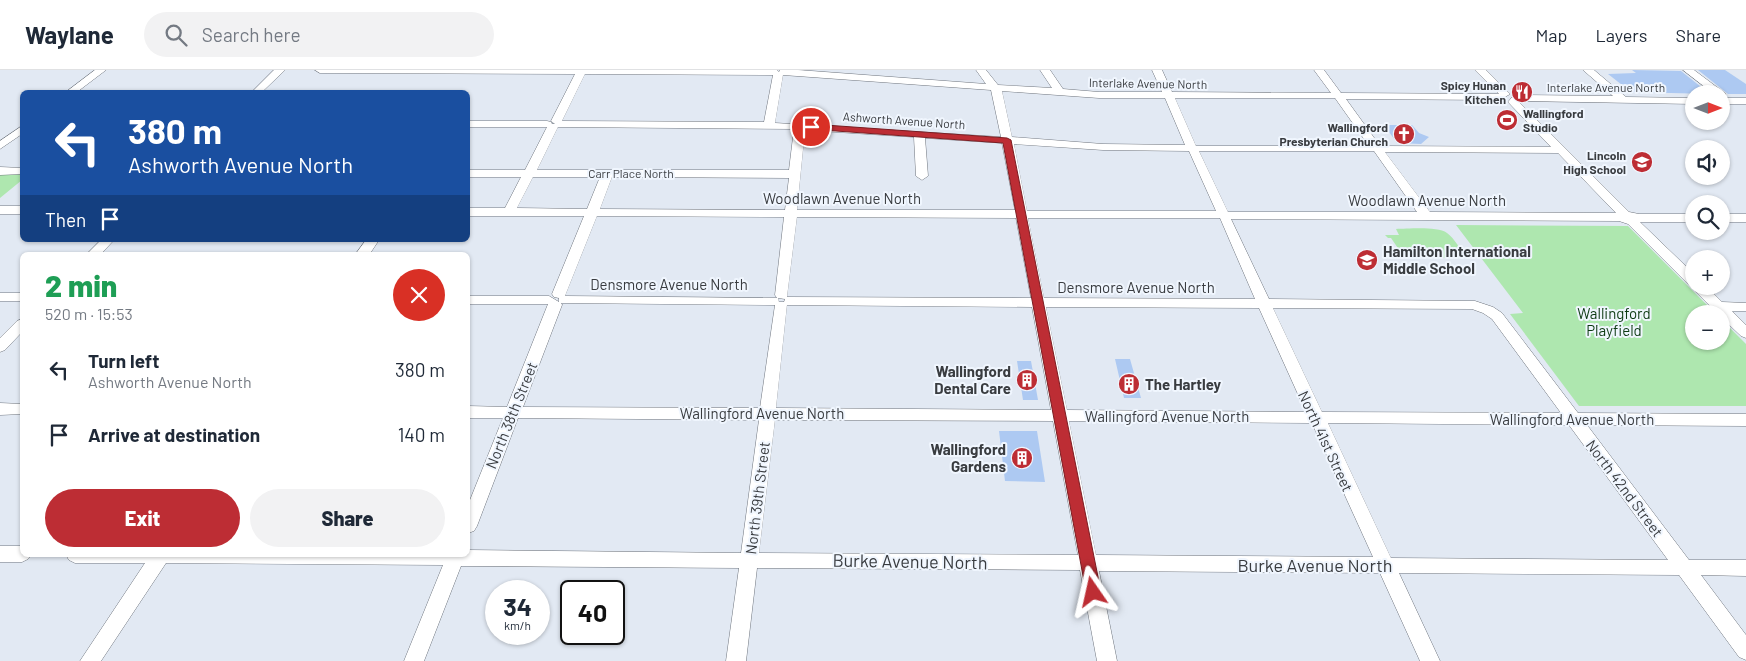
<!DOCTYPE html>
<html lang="en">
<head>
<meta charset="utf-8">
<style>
	body { margin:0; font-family:Barlow,sans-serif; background:#f2f2f3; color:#1f2937; height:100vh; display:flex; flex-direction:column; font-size:19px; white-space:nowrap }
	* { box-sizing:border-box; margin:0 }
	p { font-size:16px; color:#747a83 }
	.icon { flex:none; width:28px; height:28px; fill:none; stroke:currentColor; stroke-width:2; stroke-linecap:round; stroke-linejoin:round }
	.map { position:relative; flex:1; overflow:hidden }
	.drawer { position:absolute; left:20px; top:182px; width:450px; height:305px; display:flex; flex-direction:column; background:#fff; border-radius:8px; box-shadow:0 1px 4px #0004 }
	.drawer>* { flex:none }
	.top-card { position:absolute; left:20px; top:20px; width:450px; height:152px; border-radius:8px; box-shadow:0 1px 4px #0004; background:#1a4fa0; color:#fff; overflow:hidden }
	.needle { width:32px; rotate:90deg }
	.controls { position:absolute; left:1685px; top:15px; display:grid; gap:10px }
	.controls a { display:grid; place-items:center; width:45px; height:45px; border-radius:50%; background:#fff; box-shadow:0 1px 4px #0004; font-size:25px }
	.speed { position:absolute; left:485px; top:510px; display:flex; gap:10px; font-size:25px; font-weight:700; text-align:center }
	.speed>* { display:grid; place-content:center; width:65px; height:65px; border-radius:50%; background:#fff; box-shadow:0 1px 4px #0004; line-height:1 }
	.speed small { font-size:12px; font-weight:400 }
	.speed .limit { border:2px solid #111; border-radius:8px; background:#fff; color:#111 }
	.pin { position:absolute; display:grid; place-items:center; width:42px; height:42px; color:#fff; margin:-21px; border:2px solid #fff; border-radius:50%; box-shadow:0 1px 5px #0007 }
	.me { position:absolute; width:55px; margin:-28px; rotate:349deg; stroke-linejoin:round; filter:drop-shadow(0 0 4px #0008) }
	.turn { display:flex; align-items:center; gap:18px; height:105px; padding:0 25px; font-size:22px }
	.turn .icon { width:65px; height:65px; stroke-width:2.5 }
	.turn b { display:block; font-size:35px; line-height:42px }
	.then { display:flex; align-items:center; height:48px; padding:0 25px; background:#0003; gap:10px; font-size:19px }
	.round { display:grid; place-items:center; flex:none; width:52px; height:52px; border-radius:26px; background:#f2f2f3 }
	.head { display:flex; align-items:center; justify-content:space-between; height:85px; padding:0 25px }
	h1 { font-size:30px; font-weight:800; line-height:38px; color:#1e9e55 }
	.action { display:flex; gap:10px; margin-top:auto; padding:10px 25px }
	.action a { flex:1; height:58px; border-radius:30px; background:#bd2d34; color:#fff; font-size:20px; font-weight:800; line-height:58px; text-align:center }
	.action a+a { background:#f2f2f3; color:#1f2937 }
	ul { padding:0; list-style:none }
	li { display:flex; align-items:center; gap:15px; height:65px; padding:0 25px }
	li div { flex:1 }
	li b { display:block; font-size:19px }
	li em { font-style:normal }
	header { display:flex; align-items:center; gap:30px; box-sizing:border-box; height:70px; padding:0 25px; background:#fff; border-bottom:1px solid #e0e1e3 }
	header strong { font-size:24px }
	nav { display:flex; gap:28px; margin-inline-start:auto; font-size:18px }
	.search { width:350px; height:45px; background:#f2f2f3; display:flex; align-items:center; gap:12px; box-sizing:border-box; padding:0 18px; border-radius:28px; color:#747a83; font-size:19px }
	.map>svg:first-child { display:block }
</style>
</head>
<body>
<header>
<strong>Waylane</strong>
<div class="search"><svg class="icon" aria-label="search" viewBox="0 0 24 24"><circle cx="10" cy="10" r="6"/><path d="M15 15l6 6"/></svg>Search here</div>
<nav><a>Map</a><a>Layers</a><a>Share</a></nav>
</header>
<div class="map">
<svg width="1746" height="591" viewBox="0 0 1746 591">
	<rect width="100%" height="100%" fill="#e2e9f3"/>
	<!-- green -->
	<path fill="#aee7af" d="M0,104H22V110L0,128Z
		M1456,155L1628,156L1716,244H1694V271H1721V249L1746,274V336H1579L1510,244L1523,243Z
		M1396,159C1408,159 1437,156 1447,163C1455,169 1461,180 1466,188L1404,187L1391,168H1388L1385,165H1399Z"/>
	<!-- building -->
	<path fill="#adc9f2" d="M1632,0L1681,1L1710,24L1631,22L1608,4L1636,3Z
		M1698,0H1725L1746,14V24H1728Z
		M1384,55H1412L1419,63L1429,67L1421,74L1397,73Z
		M1115,289H1130L1141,328H1124Z
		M1017,291H1031L1038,330H1023Z
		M999,361H1037L1045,412L1005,411Z"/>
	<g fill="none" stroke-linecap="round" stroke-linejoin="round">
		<!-- minor casing -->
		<g stroke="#6f757e" stroke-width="1">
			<path id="minor" d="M95,0H106L77,22H66Z
				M274,0H285L262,22H252Z
				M315,0H777L779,2L780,0H798L986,14L976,0H986L998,15L1052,18L1040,0H1050L1063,19L1099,22H1162L1152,0H1162L1172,22L1331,23L1314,0H1324L1341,23L1499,24L1475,0H1486L1510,24L1500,30L1346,29L1380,76L1551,77L1508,32L1513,26L1517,25L1613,26L1583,0H1594L1626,27L1694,28V34L1518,31L1629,142L1639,144H1694V152H1640L1694,204V216H1706L1722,232L1746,233V241H1732L1746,255V268L1741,266L1721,247V244H1718L1628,154L1619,151L1231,149L1269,229L1475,231L1493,237L1502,243L1578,343L1746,344V356L1587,355L1689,490H1746V506L1701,505L1746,565V590L1739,587L1679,505L1399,503L1440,591H1420L1380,503L1099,501L1117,591H1097L1080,500L757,498L746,591H726L739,498L461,496L424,591H404L443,495L166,493L101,591H80L145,493H75L69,490L66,485H468V480L741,483L759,350L518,348L477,456L474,461L468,463V435L503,348H468V336L507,337L548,234H468V226H549L559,232V228L554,227L552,224L584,146H468V138H505L521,107H468V100H525L547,57H468V51H547L551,52L552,54H555L551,51L575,4L320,3ZM585,4L773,5L764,52L562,51ZM783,5L991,20L1001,67L775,53ZM1002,21L1099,28H1165L1185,75L1103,74L1012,67ZM1175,28H1335L1369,76H1196ZM558,57H560L794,59L789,100H537ZM805,60L914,67L916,106L922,110L928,106L925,68L1002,73L1015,140H797ZM1014,74L1103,80L1189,81L1216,141H1027ZM1199,81H1374L1417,142H1228ZM1385,82L1558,83L1616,143L1430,142ZM533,107H600L587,139L517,138ZM612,107L789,108L785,140L600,139ZM597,146L784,147L775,225L777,228L565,226ZM797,147L1016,148L1031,228L787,227ZM1028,148H1220L1255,229L1044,228ZM778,228L785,229L784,232H779ZM561,233L775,235L760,338L523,337L562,235ZM787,235L1032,237L1051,340L776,338ZM1046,237L1259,238L1306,342L1067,340ZM1273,238L1472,239L1483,243L1492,249L1561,343L1322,342ZM775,350L1053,351L1078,485L759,483ZM1069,351L1312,353L1373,487L1096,485ZM1328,353L1569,355L1668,490L1391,488Z
				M1683,0H1694L1726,24L1721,27V24H1714Z
				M1721,28H1746V34H1721Z
				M22,56V64L0,79V71Z
				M0,97L22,98V104L0,105Z
				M0,136H22V144H0Z
				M1721,144H1746V152H1721Z
				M101,170H114L100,185H86Z
				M366,170H379L369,185H355Z
				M0,223H22V231H0Z
				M22,249V262L5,280L0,282V268L17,251Z
				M0,333L22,334V344L0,345Z
				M0,476H22V485H31L28,489L22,492H0Z"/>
		</g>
		<!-- minor -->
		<use href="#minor" fill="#fff" fill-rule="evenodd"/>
	</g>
	<!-- route -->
	<path fill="#bd2d34" stroke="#7b1d22" d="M811,54L1007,68L1011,70L1101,522L1098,527L1093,528L1088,527L1086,522L1003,73L808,59V55Z"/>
	<!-- icons -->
	<defs>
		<g id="restaurant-disc" transform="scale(1.125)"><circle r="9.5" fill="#bd2d34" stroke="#f0f6fe"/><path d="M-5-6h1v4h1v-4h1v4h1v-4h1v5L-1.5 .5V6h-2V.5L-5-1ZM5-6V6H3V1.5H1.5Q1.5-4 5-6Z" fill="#fff"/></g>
		<g id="stadium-disc" transform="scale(1.125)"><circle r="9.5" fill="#bd2d34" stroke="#f0f6fe"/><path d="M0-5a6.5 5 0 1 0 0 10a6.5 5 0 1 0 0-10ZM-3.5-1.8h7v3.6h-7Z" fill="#fff"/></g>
		<g id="church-disc" transform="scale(1.125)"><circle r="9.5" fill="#bd2d34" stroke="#f0f6fe"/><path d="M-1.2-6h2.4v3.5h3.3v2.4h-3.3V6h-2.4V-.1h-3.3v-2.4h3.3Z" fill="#fff"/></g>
		<g id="school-disc" transform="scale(1.125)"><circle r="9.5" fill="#bd2d34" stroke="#f0f6fe"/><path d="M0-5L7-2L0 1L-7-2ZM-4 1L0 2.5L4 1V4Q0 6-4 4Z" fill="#fff"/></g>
		<g id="building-disc" transform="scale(1.125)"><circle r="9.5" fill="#bd2d34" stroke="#f0f6fe"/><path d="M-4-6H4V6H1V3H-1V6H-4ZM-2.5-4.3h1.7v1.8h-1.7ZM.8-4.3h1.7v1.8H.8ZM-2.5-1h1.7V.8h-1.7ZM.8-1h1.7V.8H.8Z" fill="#fff"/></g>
	</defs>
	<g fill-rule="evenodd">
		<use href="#restaurant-disc" x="1522" y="22"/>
		<use href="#stadium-disc" x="1507" y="50"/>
		<use href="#church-disc" x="1404" y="64"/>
		<use href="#school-disc" x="1642" y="92"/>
		<use href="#school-disc" x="1367" y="190"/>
		<use href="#building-disc" x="1027" y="310"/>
		<use href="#building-disc" x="1129" y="314"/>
		<use href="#building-disc" x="1022" y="388"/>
	</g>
	<g text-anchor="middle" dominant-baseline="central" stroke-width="4" stroke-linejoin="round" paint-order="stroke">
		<!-- far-street labels -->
		<g font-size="12" fill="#393c40" stroke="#f0f6fe">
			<text transform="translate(1148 13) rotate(1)">Interlake Avenue North</text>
			<text x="1606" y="17">Interlake Avenue North</text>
			<text transform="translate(904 50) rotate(4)">Ashworth Avenue North</text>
			<text x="631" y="103">Carr Place North</text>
		</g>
		<!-- far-poi labels -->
		<g font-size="12" font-weight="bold" fill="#393c40" stroke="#f0f6fe" text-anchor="end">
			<text x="1506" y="15">Spicy Hunan<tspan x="1506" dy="14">Kitchen</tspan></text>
			<text x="1523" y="43" text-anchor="start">Wallingford<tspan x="1523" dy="14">Studio</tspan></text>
			<text x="1388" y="57">Wallingford<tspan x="1388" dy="14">Presbyterian Church</tspan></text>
			<text x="1626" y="85">Lincoln<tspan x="1626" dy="14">High School</tspan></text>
		</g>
		<!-- street labels -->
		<g font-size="15" fill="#393c40" stroke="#f0f6fe">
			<text x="842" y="128">Woodlawn Avenue North</text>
			<text x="1427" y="130">Woodlawn Avenue North</text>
			<text x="669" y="214">Densmore Avenue North</text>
			<text x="1136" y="217">Densmore Avenue North</text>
			<text x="762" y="343">Wallingford Avenue North</text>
			<text transform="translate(511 345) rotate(-68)">North 38th Street</text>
			<text x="1167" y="346">Wallingford Avenue North</text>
			<text x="1572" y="349">Wallingford Avenue North</text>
			<text transform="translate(1326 371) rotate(65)">North 41st Street</text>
			<text transform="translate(1625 418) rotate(53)">North 42nd Street</text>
			<text transform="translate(757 428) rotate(-83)">North 39th Street</text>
		</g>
		<!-- poi labels -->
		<g font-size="15" font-weight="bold" fill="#393c40" stroke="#f0f6fe" text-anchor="start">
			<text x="1383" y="181">Hamilton International<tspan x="1383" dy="17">Middle School</tspan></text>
			<text x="1011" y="301" text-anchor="end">Wallingford<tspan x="1011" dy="17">Dental Care</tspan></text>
			<text x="1145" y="314">The Hartley</text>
			<text x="1006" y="379" text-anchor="end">Wallingford<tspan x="1006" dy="17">Gardens</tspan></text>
		</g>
		<!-- park labels -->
		<g font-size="15" fill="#0d3b13" stroke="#f0f6fe">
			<text x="1614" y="243">Wallingford<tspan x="1614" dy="17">Playfield</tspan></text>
		</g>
		<!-- near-street labels -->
		<g font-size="18" fill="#393c40" stroke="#f0f6fe">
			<text transform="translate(910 491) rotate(1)">Burke Avenue North</text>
			<text x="1315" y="495">Burke Avenue North</text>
		</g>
	</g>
</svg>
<div class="controls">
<a><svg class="needle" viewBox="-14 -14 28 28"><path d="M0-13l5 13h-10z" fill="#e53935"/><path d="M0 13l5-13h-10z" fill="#747a83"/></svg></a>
<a><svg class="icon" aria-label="sound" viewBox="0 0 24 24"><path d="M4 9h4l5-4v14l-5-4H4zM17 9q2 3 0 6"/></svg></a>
<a><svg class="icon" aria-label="search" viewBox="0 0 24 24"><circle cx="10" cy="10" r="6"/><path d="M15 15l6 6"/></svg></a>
<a>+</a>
<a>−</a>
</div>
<div class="speed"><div>34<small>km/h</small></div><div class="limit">40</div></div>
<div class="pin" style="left:811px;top:57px;background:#d93025"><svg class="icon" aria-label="arrive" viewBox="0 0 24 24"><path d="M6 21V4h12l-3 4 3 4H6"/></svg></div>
<svg class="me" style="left:1093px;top:522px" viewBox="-20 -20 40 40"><path d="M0-17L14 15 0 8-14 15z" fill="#bd2d34" stroke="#fff" stroke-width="4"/></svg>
<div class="top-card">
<div class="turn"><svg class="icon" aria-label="left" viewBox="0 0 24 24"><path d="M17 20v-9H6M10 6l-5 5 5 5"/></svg><div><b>380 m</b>Ashworth Avenue North</div></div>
<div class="then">Then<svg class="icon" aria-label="arrive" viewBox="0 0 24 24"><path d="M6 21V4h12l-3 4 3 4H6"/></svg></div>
</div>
<section class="drawer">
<div class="head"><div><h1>2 min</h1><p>520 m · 15:53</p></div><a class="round" style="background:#d93025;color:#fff"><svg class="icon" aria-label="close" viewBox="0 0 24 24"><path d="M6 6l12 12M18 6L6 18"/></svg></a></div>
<ul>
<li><svg class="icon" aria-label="left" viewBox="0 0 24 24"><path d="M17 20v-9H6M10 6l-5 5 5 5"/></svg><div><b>Turn left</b><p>Ashworth Avenue North</p></div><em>380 m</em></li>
<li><svg class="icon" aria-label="arrive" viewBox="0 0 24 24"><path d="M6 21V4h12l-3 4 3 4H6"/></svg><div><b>Arrive at destination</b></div><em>140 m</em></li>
</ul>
<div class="action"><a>Exit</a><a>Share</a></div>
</section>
</div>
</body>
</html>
